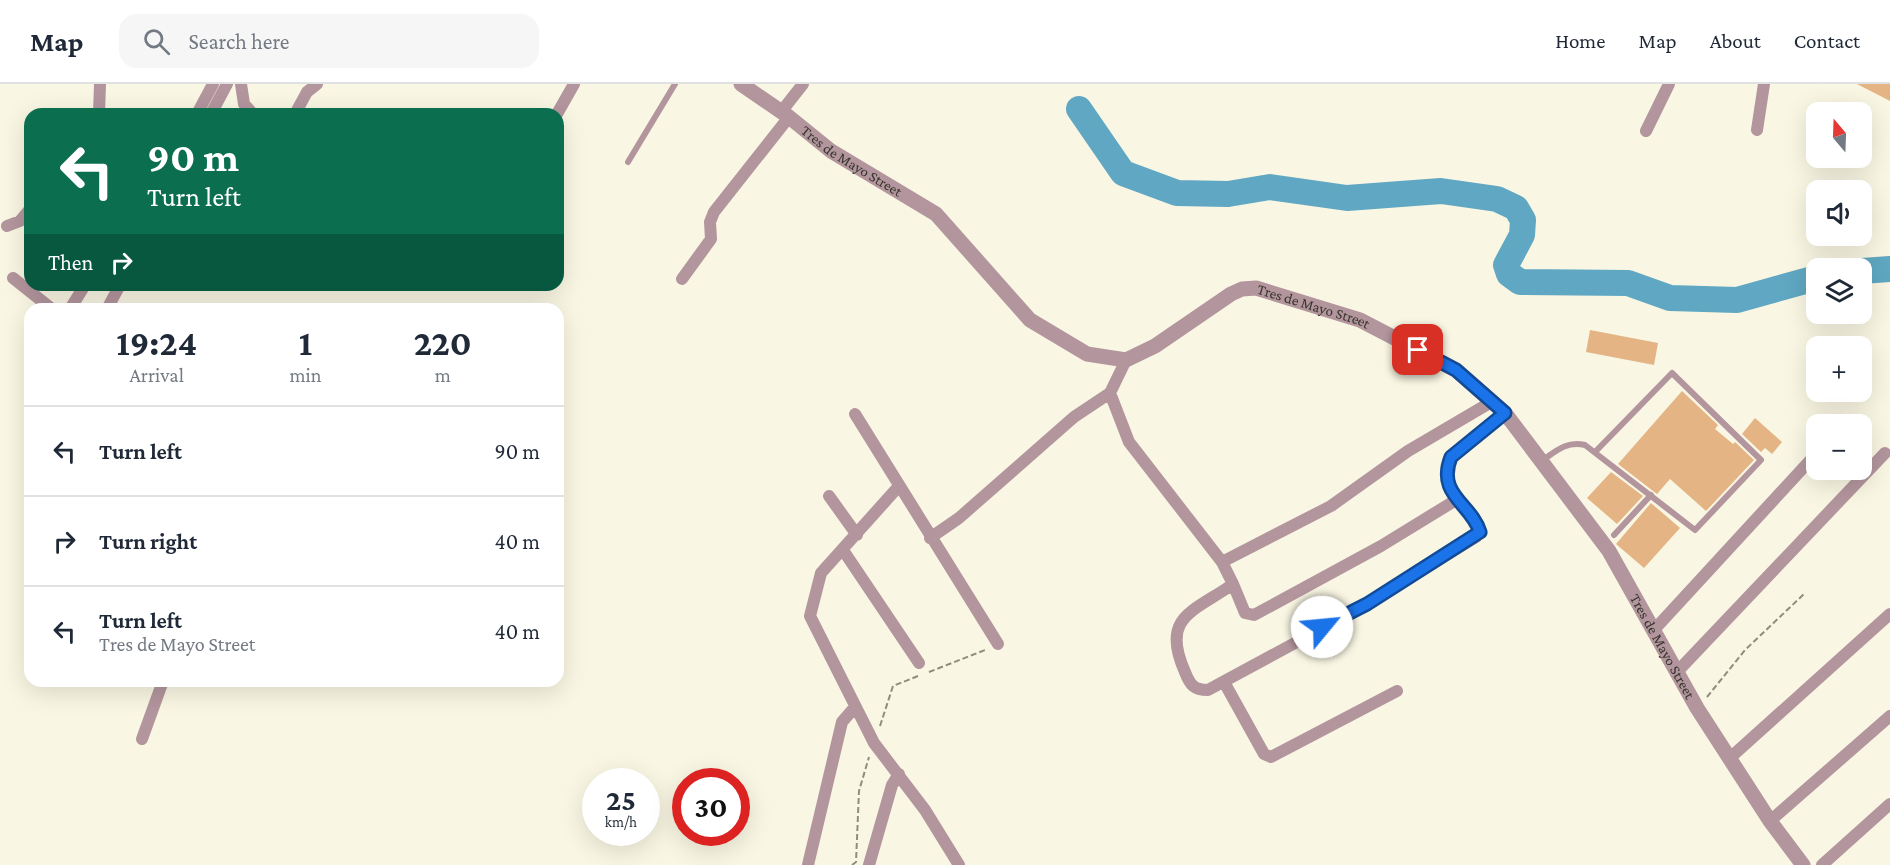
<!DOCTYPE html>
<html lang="en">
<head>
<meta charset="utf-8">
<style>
	body { margin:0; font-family:"Crimson Pro",serif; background:#f6f6f7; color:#1f2937; height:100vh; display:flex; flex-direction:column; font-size:22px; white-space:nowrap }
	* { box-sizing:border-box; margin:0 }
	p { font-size:20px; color:#747a83 }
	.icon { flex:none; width:33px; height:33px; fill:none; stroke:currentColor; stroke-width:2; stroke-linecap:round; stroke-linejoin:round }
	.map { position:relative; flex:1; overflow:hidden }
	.drawer { position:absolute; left:24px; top:219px; width:540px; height:384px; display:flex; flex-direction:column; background:#fff; border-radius:18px; box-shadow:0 6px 24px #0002 }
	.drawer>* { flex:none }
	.hud { position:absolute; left:24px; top:24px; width:540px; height:183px; border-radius:18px; box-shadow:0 6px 24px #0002; background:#0b6e4f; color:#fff; overflow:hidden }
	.needle { width:39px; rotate:341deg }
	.buttons { position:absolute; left:1806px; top:18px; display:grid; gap:12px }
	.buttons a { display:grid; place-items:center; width:66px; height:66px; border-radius:12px; background:#fff; box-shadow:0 6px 24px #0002; font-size:30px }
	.speed { position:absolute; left:582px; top:684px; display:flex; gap:12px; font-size:30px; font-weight:700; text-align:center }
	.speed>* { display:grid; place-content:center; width:78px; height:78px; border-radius:50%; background:#fff; box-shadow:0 6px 24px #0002; line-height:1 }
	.speed small { font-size:15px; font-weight:400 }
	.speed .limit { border:9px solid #d22; background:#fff; color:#111 }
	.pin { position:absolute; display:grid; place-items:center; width:51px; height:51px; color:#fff; margin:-26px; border-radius:12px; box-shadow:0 3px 9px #0006 }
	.me { position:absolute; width:66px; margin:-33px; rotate:62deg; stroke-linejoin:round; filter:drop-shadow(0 0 4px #0008) }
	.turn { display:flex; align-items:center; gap:21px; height:126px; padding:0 24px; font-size:27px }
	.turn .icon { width:78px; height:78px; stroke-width:2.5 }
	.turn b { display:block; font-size:42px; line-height:51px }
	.then { display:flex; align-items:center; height:57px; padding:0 24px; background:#0003; gap:12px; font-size:22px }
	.eta { display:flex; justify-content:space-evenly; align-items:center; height:102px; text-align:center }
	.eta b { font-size:36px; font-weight:700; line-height:42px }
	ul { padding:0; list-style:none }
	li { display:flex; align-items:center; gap:18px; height:90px; padding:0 24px; border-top:2px solid #e0e1e3 }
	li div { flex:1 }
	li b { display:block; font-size:22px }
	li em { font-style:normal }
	header { display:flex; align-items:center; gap:36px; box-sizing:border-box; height:84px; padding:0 30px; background:#fff; border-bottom:2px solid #e0e1e3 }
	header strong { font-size:28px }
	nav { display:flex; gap:33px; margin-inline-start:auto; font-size:21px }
	.search { width:420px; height:54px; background:#f6f6f7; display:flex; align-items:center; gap:15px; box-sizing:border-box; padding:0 21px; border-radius:18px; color:#747a83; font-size:22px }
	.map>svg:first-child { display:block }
</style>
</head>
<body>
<header>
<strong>Map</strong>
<div class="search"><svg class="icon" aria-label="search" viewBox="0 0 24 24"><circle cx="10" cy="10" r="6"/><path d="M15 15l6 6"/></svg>Search here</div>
<nav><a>Home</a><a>Map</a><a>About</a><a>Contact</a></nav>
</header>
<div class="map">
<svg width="1890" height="781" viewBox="0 0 1890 781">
	<rect width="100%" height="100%" fill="#f9f6e3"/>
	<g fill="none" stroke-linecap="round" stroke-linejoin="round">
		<!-- river -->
		<path stroke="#5fa7c2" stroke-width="26" d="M1079,25L1123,89L1177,109L1228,110L1270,103L1347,114L1441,107L1497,115L1516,124L1523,136L1522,151L1506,181L1509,190L1520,198L1628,199L1670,214L1737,216L1816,194
			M1862,187L1890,185"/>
	</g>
	<!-- building -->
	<path fill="#e4b485" d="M1857,0H1890V17Z
		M1590,246L1658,259L1654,281L1586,268Z
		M1682,307L1718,341L1715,345L1733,360L1735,358L1754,376L1706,427L1670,395L1657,410L1618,380Z
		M1755,334L1782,358L1772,370L1765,364L1761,368L1742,350Z
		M1611,388L1643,412L1617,440L1587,414Z
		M1651,419L1680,444L1644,484L1616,460Z"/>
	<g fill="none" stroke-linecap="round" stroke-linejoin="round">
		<!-- path -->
		<path stroke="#8f8d80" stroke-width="2" stroke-dasharray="6 3" stroke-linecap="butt" d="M929,588L985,566
			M1707,613L1745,566L1804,510
			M880,642L893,602L918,592
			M852,781L856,778L859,707L869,673"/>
		<!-- service -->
		<path stroke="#b3959d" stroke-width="6" d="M628,78L675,0
			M1543,376C1557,366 1567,357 1585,361L1695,446L1761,376L1672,289L1596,367
			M1614,451L1651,411"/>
		<!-- minor -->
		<path stroke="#b3959d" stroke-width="12" d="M241,0L244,20L253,30
			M781,28L803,0
			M99,30L100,0
			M197,30L213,0
			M211,30L227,0
			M295,30L307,8L317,0
			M557,30L574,0
			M1757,46L1764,0
			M1646,47L1669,0
			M7,142L20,137L30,125
			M13,194L52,225
			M682,195L711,155L710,138L714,128L789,33
			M70,225L85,201
			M107,225L120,201
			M1110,309L1129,358L1222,478L1233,500C1194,528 1160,532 1185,588C1190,601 1194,606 1208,606L1367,520L1476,453L1479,444C1464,422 1439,403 1451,373L1505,329
			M855,330L998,560
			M899,402L821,489L810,532L874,659L925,726L959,781
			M829,412L857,451
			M930,454L959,434L1074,333L1110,309L1126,276
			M843,466L919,579
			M1222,478L1331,422L1408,367L1493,317
			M1233,500L1245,529L1254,531L1381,462L1456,416
			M1653,547L1816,370
			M1676,589L1885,369
			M1224,598L1264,670L1271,673L1397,607
			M142,655L163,597
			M1731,673L1890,530
			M1770,737L1890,632
			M808,781L842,638L855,623
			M869,781L892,701L899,690
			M1822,781L1890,720"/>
		<!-- tertiary -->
		<path stroke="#b3959d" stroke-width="15" id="s1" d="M741,0L789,33L831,67L936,130L1030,236L1087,270L1126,276L1155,262L1231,210L1242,205L1256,204L1360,236L1456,286L1505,329L1609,467L1697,624L1770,737L1803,781"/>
	</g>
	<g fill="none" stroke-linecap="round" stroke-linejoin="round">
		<!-- route casing -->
		<g stroke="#114b97" stroke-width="15">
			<path id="route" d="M1322,543L1367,520L1480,448C1471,419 1436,411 1451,373L1505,329L1456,286L1418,266"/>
		</g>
		<!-- route -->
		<use href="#route" stroke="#1a73e8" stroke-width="10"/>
	</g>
	<g text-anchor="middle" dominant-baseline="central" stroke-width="4.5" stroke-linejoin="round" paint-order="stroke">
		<!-- street labels -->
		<g font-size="15" fill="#37352e" stroke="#f9f6e3">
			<text stroke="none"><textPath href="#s1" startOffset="135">Tres de Mayo Street</textPath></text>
			<text stroke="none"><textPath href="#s1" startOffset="693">Tres de Mayo Street</textPath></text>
			<text stroke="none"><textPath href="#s1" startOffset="1197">Tres de Mayo Street</textPath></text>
		</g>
	</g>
</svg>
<div class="buttons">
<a><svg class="needle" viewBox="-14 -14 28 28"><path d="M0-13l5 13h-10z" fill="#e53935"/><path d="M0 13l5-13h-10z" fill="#747a83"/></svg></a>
<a><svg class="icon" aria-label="sound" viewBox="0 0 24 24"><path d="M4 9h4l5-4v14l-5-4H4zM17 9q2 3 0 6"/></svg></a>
<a><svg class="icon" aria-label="layers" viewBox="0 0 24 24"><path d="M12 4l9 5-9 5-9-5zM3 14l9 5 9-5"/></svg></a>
<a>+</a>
<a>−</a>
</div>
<div class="speed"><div>25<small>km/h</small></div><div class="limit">30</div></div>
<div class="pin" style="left:1418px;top:266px;background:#d93025"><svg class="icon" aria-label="arrive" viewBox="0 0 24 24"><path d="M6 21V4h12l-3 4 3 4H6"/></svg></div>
<svg class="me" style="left:1322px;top:543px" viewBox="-20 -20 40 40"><circle r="19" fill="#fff"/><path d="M0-13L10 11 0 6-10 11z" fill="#1a73e8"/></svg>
<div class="hud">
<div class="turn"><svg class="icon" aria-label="left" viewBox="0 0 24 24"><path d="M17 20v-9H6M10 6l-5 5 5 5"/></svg><div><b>90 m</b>Turn left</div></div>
<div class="then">Then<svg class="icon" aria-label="right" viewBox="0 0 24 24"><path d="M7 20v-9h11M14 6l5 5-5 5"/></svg></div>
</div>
<section class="drawer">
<div class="eta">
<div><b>19:24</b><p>Arrival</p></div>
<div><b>1</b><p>min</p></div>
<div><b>220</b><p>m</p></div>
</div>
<ul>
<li><svg class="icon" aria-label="left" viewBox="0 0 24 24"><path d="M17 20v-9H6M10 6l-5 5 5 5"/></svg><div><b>Turn left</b></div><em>90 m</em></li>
<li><svg class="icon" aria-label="right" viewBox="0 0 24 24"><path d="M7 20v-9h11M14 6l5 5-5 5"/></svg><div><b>Turn right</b></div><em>40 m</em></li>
<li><svg class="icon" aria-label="left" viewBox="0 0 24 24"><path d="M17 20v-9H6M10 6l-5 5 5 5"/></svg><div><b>Turn left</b><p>Tres de Mayo Street</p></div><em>40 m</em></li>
</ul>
</section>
</div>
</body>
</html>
